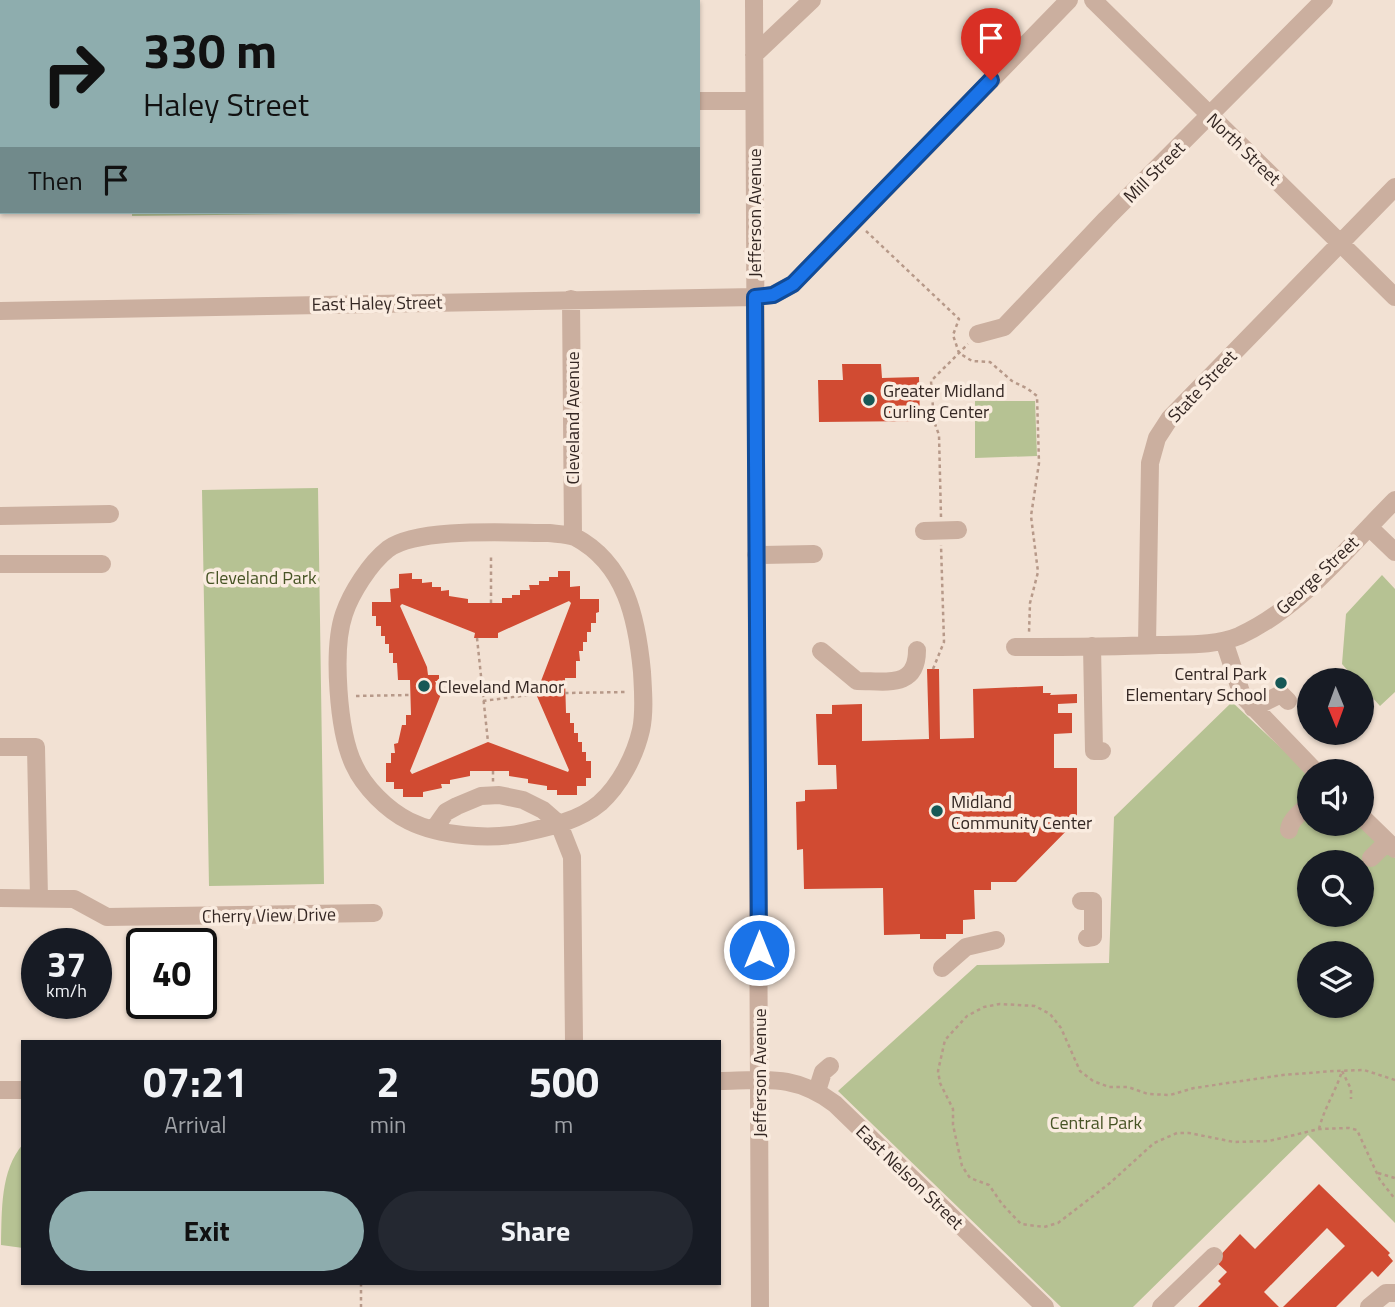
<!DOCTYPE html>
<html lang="en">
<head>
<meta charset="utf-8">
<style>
	body { margin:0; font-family:"Titillium Web",sans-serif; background:#242831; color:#f1f3f6; height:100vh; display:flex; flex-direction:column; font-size:26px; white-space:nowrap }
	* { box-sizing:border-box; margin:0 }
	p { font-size:23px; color:#9ea1a6 }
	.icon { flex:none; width:38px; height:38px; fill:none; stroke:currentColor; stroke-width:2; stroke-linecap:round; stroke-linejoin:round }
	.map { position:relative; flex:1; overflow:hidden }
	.details { position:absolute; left:21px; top:1040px; width:700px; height:245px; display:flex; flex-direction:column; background:#171b24; border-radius:0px; box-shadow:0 2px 5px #0004 }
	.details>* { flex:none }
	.banner { position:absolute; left:0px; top:0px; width:700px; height:214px; box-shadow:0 2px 5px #0004; background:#8eadae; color:#111; overflow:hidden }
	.needle { width:46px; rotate:179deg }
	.fabs { position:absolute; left:1297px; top:668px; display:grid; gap:14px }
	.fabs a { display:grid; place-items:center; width:77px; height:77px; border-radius:50%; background:#171b24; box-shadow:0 2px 5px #0004; font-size:35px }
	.speed { position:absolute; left:21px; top:928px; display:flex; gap:14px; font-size:35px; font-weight:700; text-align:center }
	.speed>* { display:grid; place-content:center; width:91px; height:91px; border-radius:50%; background:#171b24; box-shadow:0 2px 5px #0004; line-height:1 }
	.speed small { font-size:18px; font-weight:400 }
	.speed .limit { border:4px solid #111; border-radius:10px; background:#fff; color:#111 }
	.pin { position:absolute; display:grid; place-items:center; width:60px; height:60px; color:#fff; margin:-72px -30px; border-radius:50% 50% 50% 0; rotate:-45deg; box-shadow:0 0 7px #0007 }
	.pin .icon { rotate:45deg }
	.me { position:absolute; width:77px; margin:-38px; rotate:0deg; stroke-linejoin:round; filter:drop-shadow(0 0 5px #0008) }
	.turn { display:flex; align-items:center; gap:24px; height:147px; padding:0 28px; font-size:32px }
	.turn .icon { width:91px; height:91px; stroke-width:2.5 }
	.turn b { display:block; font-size:49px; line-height:60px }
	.then { display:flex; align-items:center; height:66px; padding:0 28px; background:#0003; gap:14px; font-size:26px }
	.eta { display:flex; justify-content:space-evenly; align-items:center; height:119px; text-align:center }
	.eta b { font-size:42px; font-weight:700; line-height:49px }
	.action { display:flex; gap:14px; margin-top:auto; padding:14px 28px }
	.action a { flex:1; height:80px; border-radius:42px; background:#8eadae; color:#111; font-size:28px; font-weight:700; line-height:80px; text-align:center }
	.action a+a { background:#242831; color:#f1f3f6 }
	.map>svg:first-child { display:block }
</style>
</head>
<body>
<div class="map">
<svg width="1395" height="1307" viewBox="0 0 1395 1307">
	<rect width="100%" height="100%" fill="#f2e1d3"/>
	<!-- green -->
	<path fill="#b6c293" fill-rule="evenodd" d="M132,212H303V214L132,216Z
		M975,401H1035L1037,456L975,458Z
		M318,488L324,884L209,886L202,490Z
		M1382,575L1395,589V692L1380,706L1362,686V681H1357L1342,664L1346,614Z
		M1232,702L1309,774V824H1360L1395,858V1223L1308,1135L1133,1307H1061L838,1091L977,965L1109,963L1114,817ZM1309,863H1362V915H1309ZM1309,954H1362V1006H1309Z
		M23,1144V1248L1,1245C2,1210 0,1171 23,1144Z"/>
	<!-- building -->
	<path fill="#d14b32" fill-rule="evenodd" d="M842,364H881L882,378L919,377L920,421L819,422L818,380H843Z
		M558,571H570V587L580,586V599H599V612L596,613V623H591V632H587V642H583V651H579L580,661H576V678H565L566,713H570V723H574V733H578V742H582V752H586V761H591V778H586V786H577V795H557V790H547V786L528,783V779L509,776V771H470V776L450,780V784H441L442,788L423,792V797H403V789H394V782H386V763H391V753H395L394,744L398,743L402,725H406V715H411L410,680H398L397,663H393V653H389V644H385V636H381V626H376V616H372V602H391L390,589L399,588V574L412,573V579H422V583L432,582V587H441V591L449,590V596L468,599V603H502V598H512V595H520V590H530L529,585H539V581H549V577H558ZM569,601L571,603L536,694L569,770L568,772L488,742L412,774L410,771L441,694L435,681H439V675H428L427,667L400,606L402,604L475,633L474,638H498V633Z
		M927,669H939L940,739L974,738L973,689L1043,686V693H1051L1050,695L1077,694V703L1058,704V713H1072V733L1054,734V768H1077V820L1016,882H991V890H974L975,919L963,920V934H946V939H920V934L884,935L883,888L804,889L803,849L797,850L796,802L805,801V790L837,789L836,765H818L816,714H832V705L862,704V741L929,739Z
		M1319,1184L1390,1253L1388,1255L1393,1261L1378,1277L1372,1271L1336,1307H1283L1345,1246L1327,1228L1264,1292L1279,1307H1198L1221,1284L1218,1281L1227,1272L1215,1261L1240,1234L1255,1249Z"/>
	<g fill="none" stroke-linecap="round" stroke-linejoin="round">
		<!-- path -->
		<path stroke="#b79989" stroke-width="2.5" stroke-dasharray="3.5 3.5" stroke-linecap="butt" d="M866,231L959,319L953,335L959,353L972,361L990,362L1012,381L1028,389L1037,396L1039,463L1031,516L1038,572L1030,603L1029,633
			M941,517L939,435L934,421L931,381L968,344
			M491,603V554
			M477,638L488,742
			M933,669L944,642L941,545
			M439,691L481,690
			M565,693L628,692
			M356,696L410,695
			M483,701L536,694
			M493,771V782
			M1342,1071L1351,1089V1099
			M1395,1080L1364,1070L1334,1071L1283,1075L1194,1088L1170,1095L1148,1094L1128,1087H1109L1093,1081L1080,1071L1061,1028L1050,1014L1035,1006L1000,1004L984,1007L967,1016L945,1040L938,1071L940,1083L953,1109V1125L962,1166L970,1178L989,1185L1002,1204L1021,1224L1044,1227L1058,1223L1110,1183L1154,1143L1177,1133H1189L1234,1142L1269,1141L1319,1129L1349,1128L1357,1130L1380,1180L1395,1199
			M1319,1129C1324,1108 1336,1091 1342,1071
			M1378,1173L1395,1178
			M361,1283V1307"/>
		<!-- minor -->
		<path stroke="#cbaf9f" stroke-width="18" d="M754,0L760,1307
			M1093,0L1395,297
			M754,55L812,0
			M698,101H754
			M571,299L573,536
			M0,311L755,297L773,295L793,284L1069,0
			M978,334L1004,327L1106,219L1324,0
			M0,516L110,514
			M1369,527L1395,552
			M924,531L958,530
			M549,533C557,534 567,534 575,537C626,564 637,619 642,672C643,690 645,712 641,730C635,756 620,785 600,803C579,821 549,827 522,833C490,840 439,836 409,821C387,810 364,787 354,765C338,732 332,649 344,614C351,593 370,563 388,549C418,527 510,533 549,533Z
			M756,555L814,554
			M0,564H102
			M1224,641L1242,695L1316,772
			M1147,645L1150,463L1157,438L1170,418L1395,187
			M1092,646L1094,751H1102
			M1015,647C1063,647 1111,647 1159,645C1185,644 1215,646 1239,636C1301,608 1347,548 1395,500
			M821,651L857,681C886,681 917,689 917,650
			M1253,708L1281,694L1288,701
			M0,747H36L39,898
			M1362,817L1395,849
			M434,829L446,812L457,806L481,796L499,795L523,800L543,810L559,824L572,857L574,1041
			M1289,830C1290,819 1302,812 1309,804
			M1371,858L1387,842
			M0,898L74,899L107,917L374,913
			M1081,901H1093V937L1087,938
			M942,968L966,947L996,940
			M719,1081C766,1080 795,1074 835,1104L1045,1307
			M0,1090H23
			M817,1091L823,1072L830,1066
			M1161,1307L1214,1256
			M1369,1307L1386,1293H1395"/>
	</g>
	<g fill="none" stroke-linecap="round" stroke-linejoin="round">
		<!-- route casing -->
		<g stroke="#114b97" stroke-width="18">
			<path id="route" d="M759,950L755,297L773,295L793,284L991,80"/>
		</g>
		<!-- route -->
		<use href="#route" stroke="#1a73e8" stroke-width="12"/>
	</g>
	<!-- markers -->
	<g fill="#165856" stroke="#faece0" stroke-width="2.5">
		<circle cx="869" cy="400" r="7"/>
		<circle cx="1281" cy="683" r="7"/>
		<circle cx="424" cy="686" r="7"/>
		<circle cx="937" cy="811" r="7"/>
	</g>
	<g text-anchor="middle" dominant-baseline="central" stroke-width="7" stroke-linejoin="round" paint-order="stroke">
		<!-- street labels -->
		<g font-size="18" fill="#342723" stroke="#faece0">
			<text transform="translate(1244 149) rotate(44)">North Street</text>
			<text transform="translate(1154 172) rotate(-45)">Mill Street</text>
			<text transform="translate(754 213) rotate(-90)">Jefferson Avenue</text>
			<text transform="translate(377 303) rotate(-1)">East Haley Street</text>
			<text transform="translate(1202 386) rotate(-47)">State Street</text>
			<text transform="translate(572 418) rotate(-90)">Cleveland Avenue</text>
			<text transform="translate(1317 575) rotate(-43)">George Street</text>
			<text transform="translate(269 915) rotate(-1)">Cherry View Drive</text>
			<text transform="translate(759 1073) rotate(-90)">Jefferson Avenue</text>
			<text transform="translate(910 1177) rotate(44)">East Nelson Street</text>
		</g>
		<!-- poi labels -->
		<g font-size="18" fill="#342723" stroke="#faece0" text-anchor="start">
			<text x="883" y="390">Greater Midland<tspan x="883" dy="21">Curling Center</tspan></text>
			<text x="1267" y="673" text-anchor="end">Central Park<tspan x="1267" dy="21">Elementary School</tspan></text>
			<text x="438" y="686">Cleveland Manor</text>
			<text x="951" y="801">Midland<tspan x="951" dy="21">Community Center</tspan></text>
		</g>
		<!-- park labels -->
		<g font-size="18" fill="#475425" stroke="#faece0">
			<text x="261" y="577">Cleveland Park</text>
			<text x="1096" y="1122">Central Park</text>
		</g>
	</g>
</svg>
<div class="fabs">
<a><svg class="needle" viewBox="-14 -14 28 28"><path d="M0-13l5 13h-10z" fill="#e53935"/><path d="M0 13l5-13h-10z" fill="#9ea1a6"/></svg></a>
<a><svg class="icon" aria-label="sound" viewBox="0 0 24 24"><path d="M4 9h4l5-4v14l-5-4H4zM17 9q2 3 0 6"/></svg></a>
<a><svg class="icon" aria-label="search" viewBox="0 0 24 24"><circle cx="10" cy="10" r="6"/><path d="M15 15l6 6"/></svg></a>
<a><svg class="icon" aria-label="layers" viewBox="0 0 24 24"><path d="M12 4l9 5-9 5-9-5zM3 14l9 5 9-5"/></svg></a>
</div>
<div class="speed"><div>37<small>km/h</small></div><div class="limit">40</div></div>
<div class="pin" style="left:991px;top:80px;background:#d93025"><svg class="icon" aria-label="arrive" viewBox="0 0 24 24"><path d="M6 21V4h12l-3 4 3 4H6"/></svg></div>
<svg class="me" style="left:759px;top:950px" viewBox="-20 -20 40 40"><circle r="17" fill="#1a73e8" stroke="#fff" stroke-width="3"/><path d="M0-11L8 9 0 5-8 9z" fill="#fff"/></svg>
<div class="banner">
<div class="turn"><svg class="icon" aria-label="right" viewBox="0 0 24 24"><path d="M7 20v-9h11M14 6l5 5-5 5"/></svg><div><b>330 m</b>Haley Street</div></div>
<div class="then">Then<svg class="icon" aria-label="arrive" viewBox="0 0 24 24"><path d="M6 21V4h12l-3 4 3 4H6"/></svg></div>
</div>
<section class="details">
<div class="eta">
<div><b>07:21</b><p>Arrival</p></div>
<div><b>2</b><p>min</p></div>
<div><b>500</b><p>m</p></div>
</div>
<div class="action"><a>Exit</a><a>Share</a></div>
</section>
</div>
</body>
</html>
